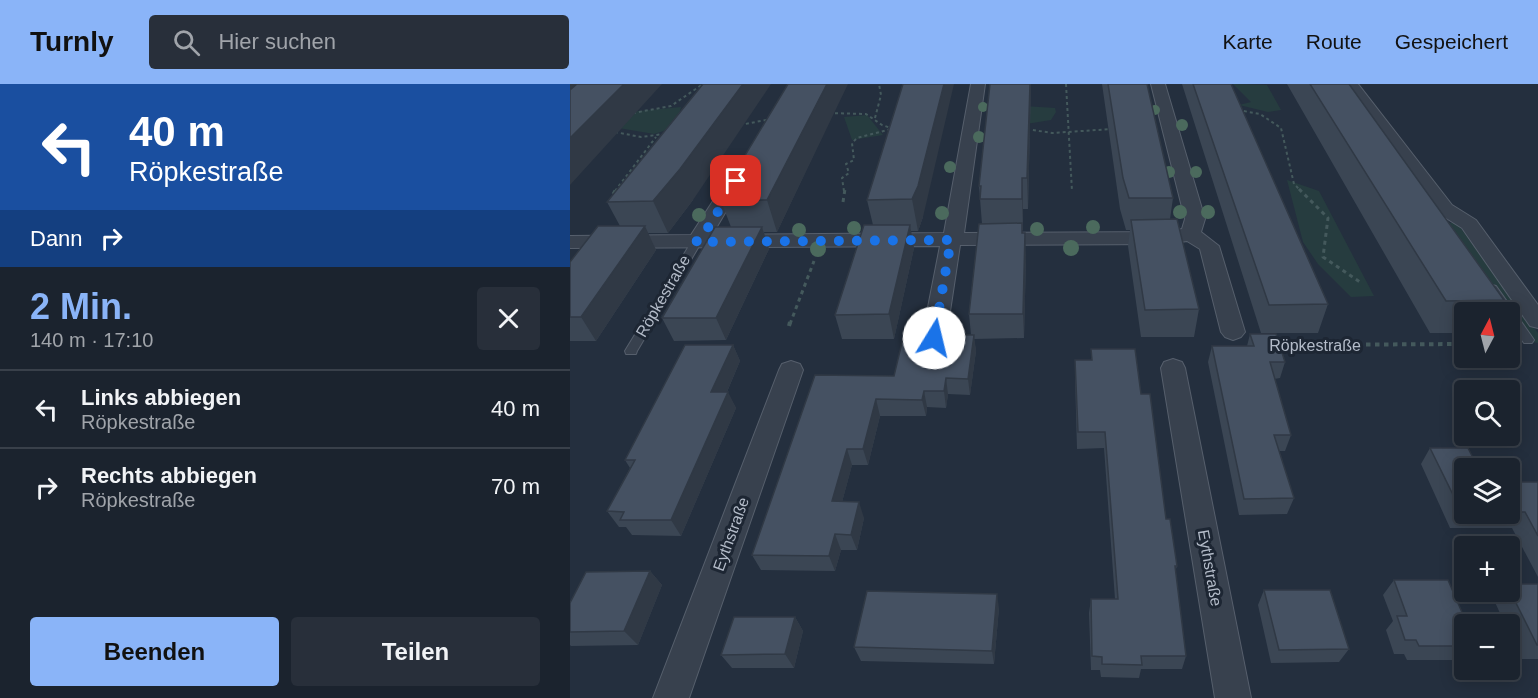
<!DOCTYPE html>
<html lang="de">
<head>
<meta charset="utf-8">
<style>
	body { margin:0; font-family:Arial,sans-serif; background:#282f3a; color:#f1f3f6; height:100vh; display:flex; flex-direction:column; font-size:22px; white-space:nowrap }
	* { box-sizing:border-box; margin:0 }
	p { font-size:20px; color:#a0a4aa }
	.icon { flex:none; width:33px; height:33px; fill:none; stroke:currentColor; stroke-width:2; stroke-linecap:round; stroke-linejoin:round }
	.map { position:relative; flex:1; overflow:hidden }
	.sheet { display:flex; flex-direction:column; background:#1b232e; width:570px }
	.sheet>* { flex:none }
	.hud { background:#1a4fa0; color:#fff; overflow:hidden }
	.needle { width:39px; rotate:7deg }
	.fabs { position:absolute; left:884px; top:218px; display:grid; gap:12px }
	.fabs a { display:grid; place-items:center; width:66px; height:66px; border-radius:6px; background:#1b232e; box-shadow:0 3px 15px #0003,0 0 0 2px #39404a; font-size:30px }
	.pin { position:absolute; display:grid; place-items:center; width:51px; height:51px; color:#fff; margin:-26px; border-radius:12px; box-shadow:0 3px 9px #0006 }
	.me { position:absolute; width:66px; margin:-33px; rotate:9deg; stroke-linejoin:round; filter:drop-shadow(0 0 4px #0008) }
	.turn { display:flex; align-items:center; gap:21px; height:126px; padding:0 30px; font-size:27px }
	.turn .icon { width:78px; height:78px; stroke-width:2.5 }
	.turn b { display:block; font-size:42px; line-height:51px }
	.then { display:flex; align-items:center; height:57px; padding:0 30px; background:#0003; gap:12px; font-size:22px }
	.round { display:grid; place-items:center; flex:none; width:63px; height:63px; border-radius:6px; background:#282f3a }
	.overview { display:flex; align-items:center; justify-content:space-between; height:102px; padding:0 30px }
	h1 { font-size:36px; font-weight:700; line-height:45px; color:#8ab4f8 }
	.primary-button { display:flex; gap:12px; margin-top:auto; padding:12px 30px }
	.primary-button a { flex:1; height:69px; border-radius:6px; background:#8ab4f8; color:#111; font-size:24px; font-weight:700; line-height:69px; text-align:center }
	.primary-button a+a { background:#282f3a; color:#f1f3f6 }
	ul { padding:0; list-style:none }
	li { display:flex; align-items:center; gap:18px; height:78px; padding:0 30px; border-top:2px solid #39404a }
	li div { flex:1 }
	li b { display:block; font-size:22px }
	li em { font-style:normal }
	header { display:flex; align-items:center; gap:36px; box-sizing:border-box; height:84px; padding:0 30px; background:#8ab4f8; color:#111 }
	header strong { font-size:28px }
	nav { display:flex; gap:33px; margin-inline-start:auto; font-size:21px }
	.search { width:420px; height:54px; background:#282f3a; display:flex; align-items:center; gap:15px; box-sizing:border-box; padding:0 21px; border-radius:6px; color:#a0a4aa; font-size:22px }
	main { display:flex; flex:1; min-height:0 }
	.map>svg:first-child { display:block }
</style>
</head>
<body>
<header>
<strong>Turnly</strong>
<div class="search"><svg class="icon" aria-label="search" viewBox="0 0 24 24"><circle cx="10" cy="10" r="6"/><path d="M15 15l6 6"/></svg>Hier suchen</div>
<nav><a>Karte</a><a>Route</a><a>Gespeichert</a></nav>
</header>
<main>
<section class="sheet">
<div class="hud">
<div class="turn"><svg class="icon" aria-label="left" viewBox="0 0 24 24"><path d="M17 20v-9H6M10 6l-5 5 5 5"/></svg><div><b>40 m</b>Röpkestraße</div></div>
<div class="then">Dann<svg class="icon" aria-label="right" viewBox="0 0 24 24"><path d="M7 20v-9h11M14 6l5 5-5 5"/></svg></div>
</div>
<div class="overview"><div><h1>2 Min.</h1><p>140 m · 17:10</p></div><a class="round"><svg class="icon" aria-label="close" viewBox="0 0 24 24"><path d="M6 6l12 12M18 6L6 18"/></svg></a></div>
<ul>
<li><svg class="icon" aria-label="left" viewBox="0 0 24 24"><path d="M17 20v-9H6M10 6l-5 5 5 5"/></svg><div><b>Links abbiegen</b><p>Röpkestraße</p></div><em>40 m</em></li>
<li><svg class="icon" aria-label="right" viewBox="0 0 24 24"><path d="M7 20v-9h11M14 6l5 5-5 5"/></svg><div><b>Rechts abbiegen</b><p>Röpkestraße</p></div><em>70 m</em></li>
</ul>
<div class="primary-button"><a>Beenden</a><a>Teilen</a></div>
</section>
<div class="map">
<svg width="968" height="614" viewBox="0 0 968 614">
	<rect width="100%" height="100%" fill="#242f3e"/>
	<!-- green -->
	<path fill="#263c3f" d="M663,0L697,1L711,26L698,28L669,21L681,18Z
		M454,22L485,24L486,28L481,36L456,40Z
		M111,23L107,40L113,41L84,50L25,40L37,30Z
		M297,31L313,51L282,56L274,33Z
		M717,96L749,107L804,212L781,213L748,180L733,158Z
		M862,139H887L968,249V259L943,255L939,250V228H924Z"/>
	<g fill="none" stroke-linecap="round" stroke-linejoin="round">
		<!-- service casing -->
		<g stroke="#565f6c" stroke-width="2">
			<path id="service" d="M127,154L132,157L67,267L66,270H56L55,267L122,157Z
				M922,201L926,202L962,253L964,256L962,259H954L939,238V228H932L916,205Z"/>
		</g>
		<!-- minor casing -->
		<g stroke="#565f6c" stroke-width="2">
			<path id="minor" d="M401,0H415L394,149L597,148L612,145L615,135L581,0H595L635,135L631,148L649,162L675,248L671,253L663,256L655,253L651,248L630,165L617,157L597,160L390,161L376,254L372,260L364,262L356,260L352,254L370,162L0,164V152L121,151L163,86L169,85L178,90L142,151L374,149Z
				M773,0H788L882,121L906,136L968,221V244L960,242L892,144L868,129Z
				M603,275L612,278L615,284L681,614H645L591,284L594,278Z
				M221,277L230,280L233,286L119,614H83L209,286L212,280Z"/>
		</g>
		<!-- path-far2 -->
		<path stroke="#44595c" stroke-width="2" stroke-dasharray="3 3" stroke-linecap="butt" d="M496,0L502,107
			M668,26L690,30L711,44L724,100L731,107
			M63,29L101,22L133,0
			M259,29L296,30L312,41L324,45
			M305,34L311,11L309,0
			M170,41L201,35
			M457,45L482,49L542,45
			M45,48L71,53L94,50
			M45,107L86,53
			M274,107L272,94L279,89L276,80L284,76L282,59L287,54L321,45"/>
		<!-- path-far1 -->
		<path stroke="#44595c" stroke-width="3" stroke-dasharray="4 4" stroke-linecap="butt" d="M729,105L758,134L753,173L790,198
			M43,110L46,105
			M273,118L275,105
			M220,240L244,177"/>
		<!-- path -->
		<path stroke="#44595c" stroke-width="4" stroke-dasharray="4.5 4.5" stroke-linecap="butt" d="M219,242L220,238
			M706,261L894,260"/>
		<!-- service -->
		<use href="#service" fill="#38414e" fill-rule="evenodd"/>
		<!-- minor -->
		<use href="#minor" fill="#38414e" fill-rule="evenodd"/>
	</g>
	<!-- trees -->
	<g fill="#4b6a5d">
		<circle cx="413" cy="23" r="5"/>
		<circle cx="585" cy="26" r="5"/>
		<circle cx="612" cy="41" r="6"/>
		<circle cx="409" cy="53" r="6"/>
		<circle cx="380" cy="83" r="6"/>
		<circle cx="159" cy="84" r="6"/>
		<circle cx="599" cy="88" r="6"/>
		<circle cx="626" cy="88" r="6"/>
		<circle cx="610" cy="128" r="7"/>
		<circle cx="638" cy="128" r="7"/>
		<circle cx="372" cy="129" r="7"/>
		<circle cx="129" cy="131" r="7"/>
		<circle cx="523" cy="143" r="7"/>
		<circle cx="284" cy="144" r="7"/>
		<circle cx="467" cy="145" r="7"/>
		<circle cx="229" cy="146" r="7"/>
		<circle cx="501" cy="164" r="8"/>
		<circle cx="248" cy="165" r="8"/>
	</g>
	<!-- wall -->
	<path fill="#3b4654" d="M333,0L353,133L348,147H341L344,164L324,255H272L265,231L303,141L297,116Z
		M420,0H461L458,125H453V146H452L456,173L454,254L404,255L406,267L400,311L378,310L376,324L357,323L356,332H310L298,381H282L272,418L294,434L287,466H271L265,487L191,486L182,471L324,292L401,251L399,230L412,140L409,102Z
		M532,0H577L603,114L600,135L629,225L624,253H571L558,162L560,146H556L550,125Z
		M612,0H661L758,220L748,249H691Z
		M717,0H779L934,216L928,228H894V249H860Z
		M258,40L207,148H194L199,165L156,256L104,257L92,234L161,143L151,117L157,106L156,103Z
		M123,116L98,149H78L86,166L26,257H0V178L50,142L37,118Z
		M680,250L715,278L710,294L704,295L721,351L715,367H709L724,414L717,430L669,431L638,278L642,262H677Z
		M163,261L170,277L157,308L166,324L111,452L62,451L56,443H49L37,427L60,384L55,376Z
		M521,265L571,310L596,435L607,482L605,488L616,572L612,585H571L569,594L531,593L530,586H521L519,529L521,515H545L534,364L507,365L505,293V276H521Z
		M860,364L894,429H939V398H968V493L942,444H880L851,380Z
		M80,487L92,501L68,561L1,562L0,561V519Z
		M824,496L894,540L893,576H837L834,570H824L816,546L823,537L813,511Z
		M939,500H968V575H951L939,549V540H935L923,514L930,507H939Z
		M694,506L779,565L769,578L701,579L688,521Z
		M429,524L424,580L291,577L284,563Z
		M225,533L233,547L224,584H162L151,571Z"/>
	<!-- shaded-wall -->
	<path fill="#303945" d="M0,0H28L0,25Z
		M54,0H92L0,101V54Z
		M173,0H201L123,116L98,149L83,117Z
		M257,0H278L207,148L197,116Z
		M374,0H384L353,133L348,147L342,115Z
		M460,0H461L458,125L457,94Z
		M452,94L453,125V146L452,115Z
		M340,141L344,164L324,255L319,230Z
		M75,142L86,166L26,257L11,233Z
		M192,143L199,165L156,256L146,234Z
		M455,149L456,173L454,254L453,230Z
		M404,251L406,267L400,311L398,295Z
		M163,261L170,277L150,324L141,308Z
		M376,294L378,310L376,324L374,307Z
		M354,307L357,323L356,332L352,316Z
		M158,308L166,324L111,452L101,436Z
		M306,315L310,332L298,381L293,365Z
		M277,365L282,381L268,433L262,417Z
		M289,418L294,434L287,466L281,451Z
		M265,450L271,466L265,487L259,472Z
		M80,487L92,501L68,561L54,547Z
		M427,510L429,524L424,580L422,567Z
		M225,533L233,547L224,584L215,570Z"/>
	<!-- building -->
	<path fill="#455162" stroke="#303945" stroke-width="1.5" d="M7,0H54L0,54V6Z
		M133,0H173L110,85L83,117L37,118Z
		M218,0H257L197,116L151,117L160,103H156Z
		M333,0H374L348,102L342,115L297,116Z
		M420,0H460L457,94H452V115H410L411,102H409Z
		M538,0H577L603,114H559L553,94Z
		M623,0H661L758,220L699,221Z
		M740,0H779L934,216L876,217Z
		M607,135L629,225L575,226L561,136Z
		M452,139V149H455L453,230H399L409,140Z
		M294,141H340L319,230L265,231Z
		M28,142H75L11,233H0V178Z
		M145,143H192L146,234H92Z
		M334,250L404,251L398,295L376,294L374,307H354L352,316L306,315L293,365H277L262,417L289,418L281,451L265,450L259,472L182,471L245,291L324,292Z
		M680,250H706L715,278H700L721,351H704L724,414L674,415L642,262H684Z
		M115,261H163L141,308H158L101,436H50L54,428L37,427L65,376H55Z
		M521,265H565L571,310H580L596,435H600L607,482H605L616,572H571L572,581L532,580V573L522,572L521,515H548L535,348H508L505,276H522Z
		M860,364H898L908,384H894V429H892Z
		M939,398H968V452L955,428H939Z
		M80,487L54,547L0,548V519L16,488Z
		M824,496H878L897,540H894V562H849L846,556H835L827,532H837Z
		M939,500H968V561H967L939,505Z
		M694,506H760L779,565L709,566Z
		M297,507L427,510L422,567L284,563Z
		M164,533H225L215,570L151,571Z"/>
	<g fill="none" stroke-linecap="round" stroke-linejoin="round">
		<!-- route -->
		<path stroke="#1a73e8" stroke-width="10" stroke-dasharray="0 18" d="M166,97L140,141L126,158L381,156L364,254"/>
	</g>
	<g text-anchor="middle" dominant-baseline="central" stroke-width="6" stroke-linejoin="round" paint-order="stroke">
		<!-- street labels -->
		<g font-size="16" fill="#b4bcc9" stroke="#1d2633">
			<text transform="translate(93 212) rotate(-60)">Röpkestraße</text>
			<text x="745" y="261">Röpkestraße</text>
			<text transform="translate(161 450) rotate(-70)">Eythstraße</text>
			<text transform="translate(640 484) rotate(80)">Eythstraße</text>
		</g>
	</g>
</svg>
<div class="fabs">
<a><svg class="needle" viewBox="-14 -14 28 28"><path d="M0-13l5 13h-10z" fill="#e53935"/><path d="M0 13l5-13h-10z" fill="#a0a4aa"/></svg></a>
<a><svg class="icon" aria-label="search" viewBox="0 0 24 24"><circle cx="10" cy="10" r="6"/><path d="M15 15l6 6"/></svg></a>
<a><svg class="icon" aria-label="layers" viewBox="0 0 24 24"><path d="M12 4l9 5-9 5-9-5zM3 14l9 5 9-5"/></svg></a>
<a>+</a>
<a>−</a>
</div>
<div class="pin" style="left:166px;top:97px;background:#d93025"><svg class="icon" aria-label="arrive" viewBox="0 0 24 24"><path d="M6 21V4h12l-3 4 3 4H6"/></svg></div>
<svg class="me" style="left:364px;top:254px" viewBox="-20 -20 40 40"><circle r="19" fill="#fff"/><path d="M0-13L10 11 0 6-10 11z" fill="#1a73e8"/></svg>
</div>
</main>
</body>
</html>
